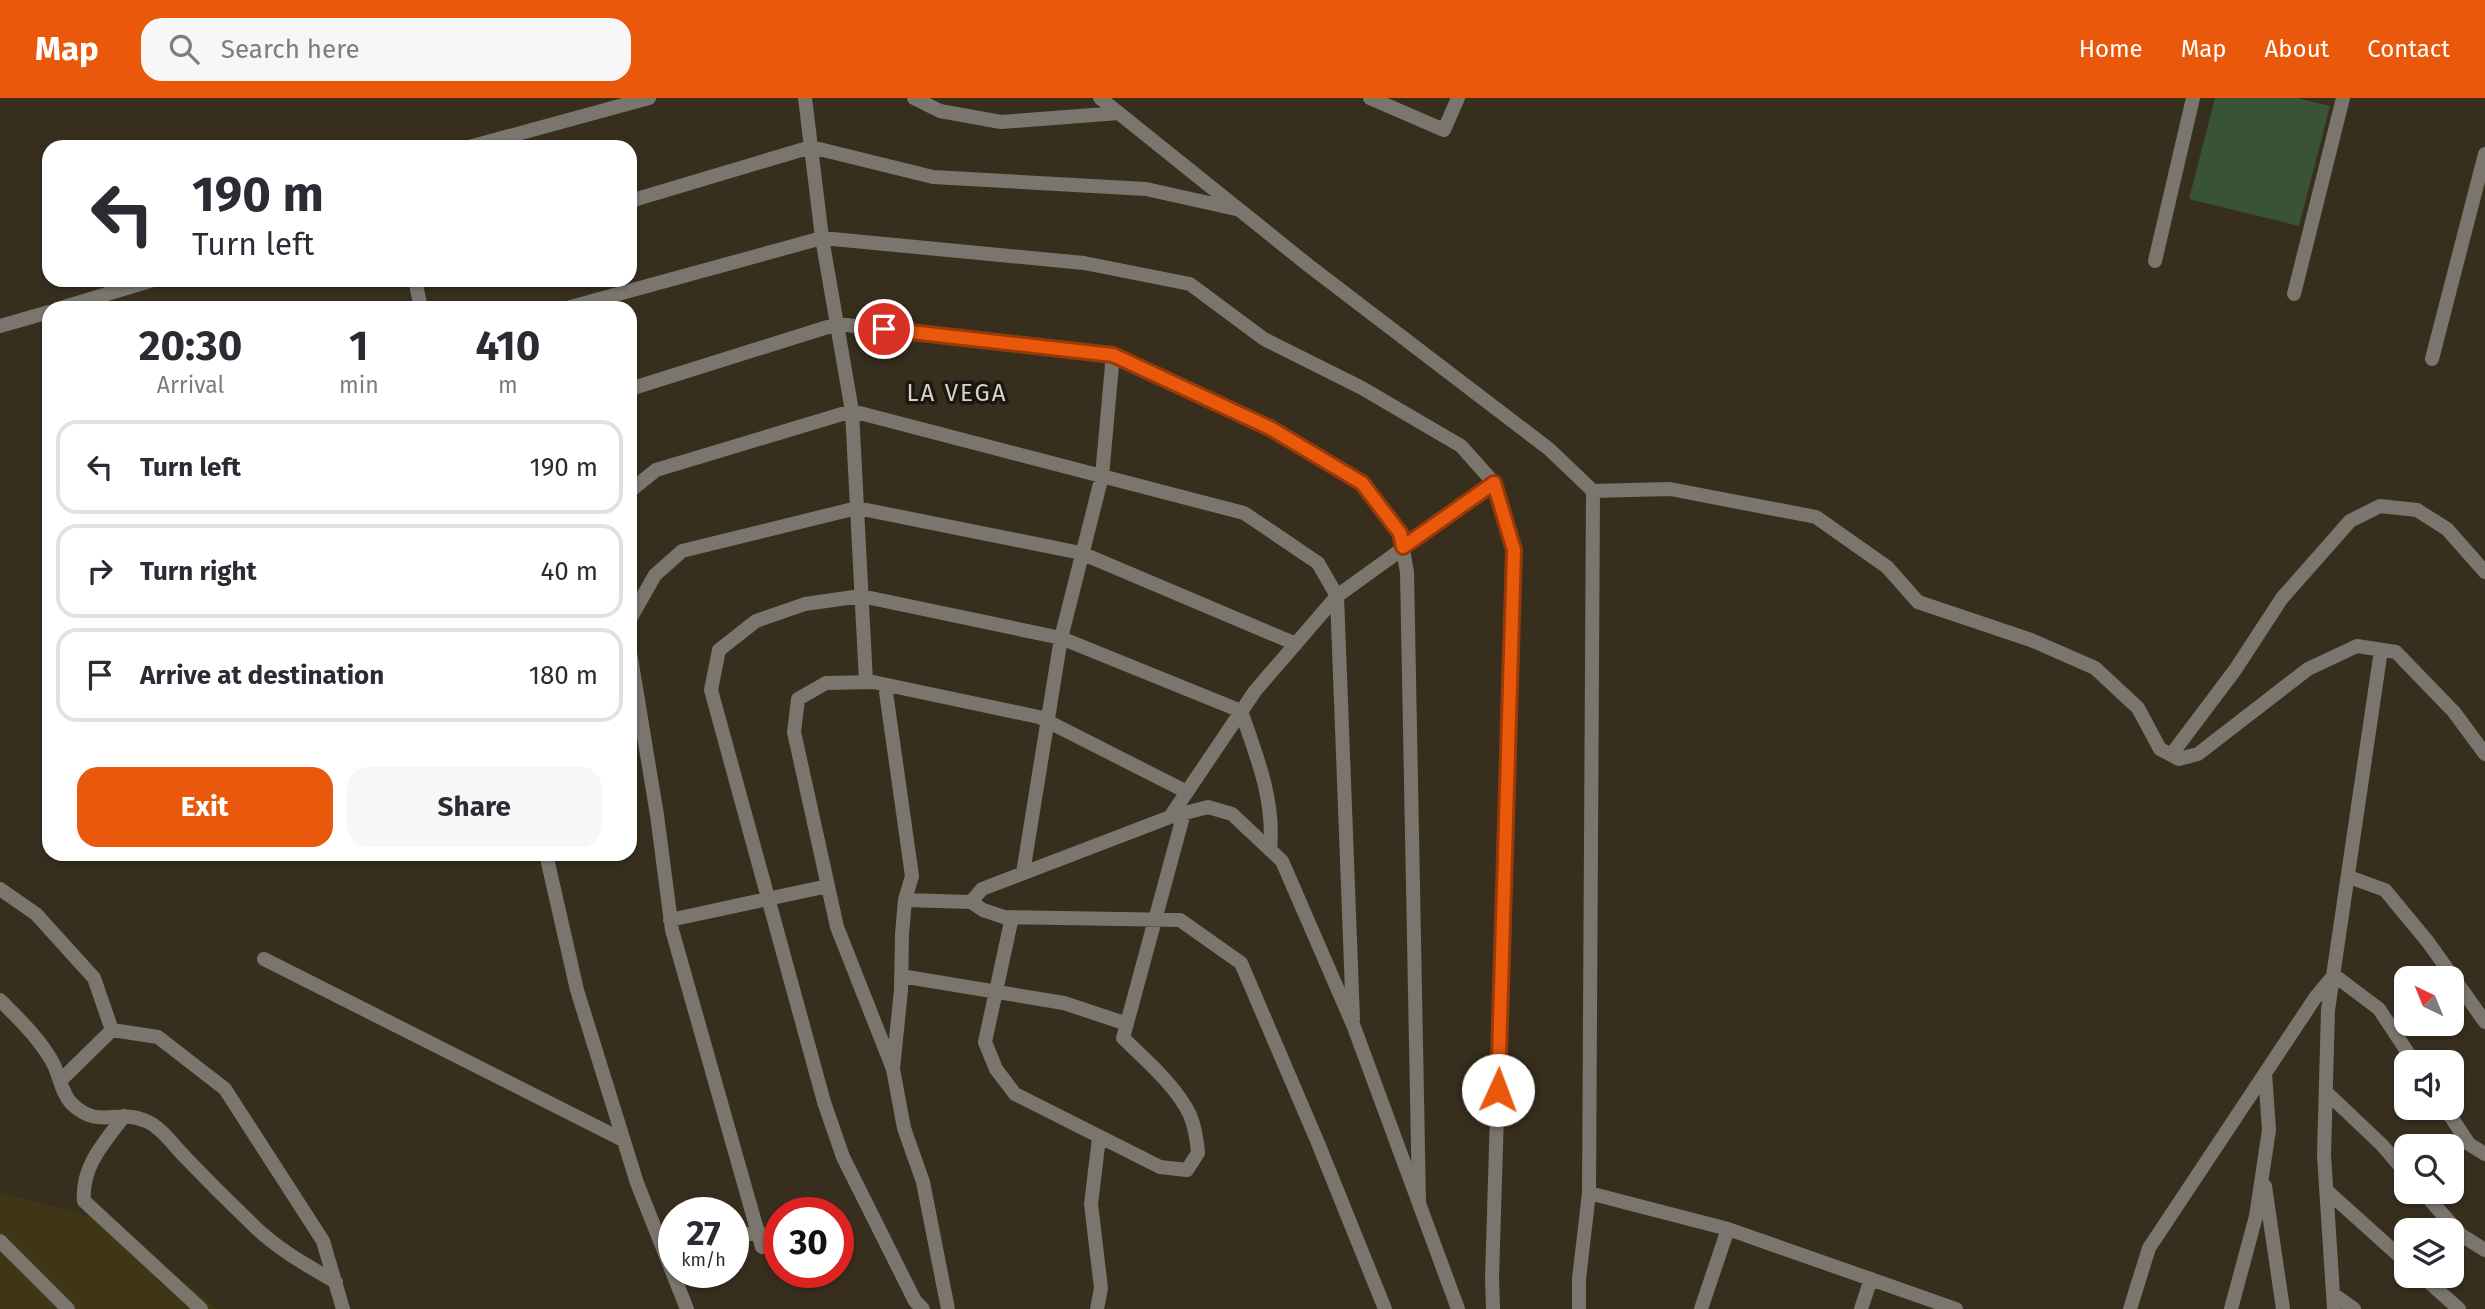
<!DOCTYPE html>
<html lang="en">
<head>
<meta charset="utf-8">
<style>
	body { margin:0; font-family:"Fira Sans",sans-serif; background:#f7f7f7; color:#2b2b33; height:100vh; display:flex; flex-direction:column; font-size:26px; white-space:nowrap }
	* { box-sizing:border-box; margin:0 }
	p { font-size:23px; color:#7c7c81 }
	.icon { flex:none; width:38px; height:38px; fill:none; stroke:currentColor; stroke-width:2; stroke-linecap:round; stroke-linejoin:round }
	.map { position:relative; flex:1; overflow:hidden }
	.drawer { position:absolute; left:42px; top:203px; width:595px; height:560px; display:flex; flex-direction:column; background:#fff; border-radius:21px; box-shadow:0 2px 5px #0004 }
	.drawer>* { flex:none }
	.hud { position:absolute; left:42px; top:42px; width:595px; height:147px; border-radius:21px; box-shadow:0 2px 5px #0004; background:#fff; color:#2b2b33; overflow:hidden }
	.needle { width:46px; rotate:317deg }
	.buttons { position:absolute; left:2394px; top:868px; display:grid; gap:14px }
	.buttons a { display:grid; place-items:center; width:70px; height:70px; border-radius:14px; background:#fff; box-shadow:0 2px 5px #0004; font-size:35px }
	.speed { position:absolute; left:658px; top:1099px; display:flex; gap:14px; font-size:35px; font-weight:700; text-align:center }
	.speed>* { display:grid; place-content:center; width:91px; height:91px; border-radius:50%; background:#fff; box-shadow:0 2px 5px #0004; line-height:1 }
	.speed small { font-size:18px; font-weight:400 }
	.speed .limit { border:10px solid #d22; background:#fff; color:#111 }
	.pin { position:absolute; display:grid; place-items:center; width:60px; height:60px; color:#fff; margin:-30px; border:4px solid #fff; border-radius:50%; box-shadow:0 2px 7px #0007 }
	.me { position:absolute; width:77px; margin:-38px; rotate:2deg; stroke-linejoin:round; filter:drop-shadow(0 0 5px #0008) }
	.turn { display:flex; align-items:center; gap:24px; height:147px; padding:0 35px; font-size:32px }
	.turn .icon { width:91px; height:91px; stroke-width:2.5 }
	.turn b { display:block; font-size:49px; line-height:60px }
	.eta { display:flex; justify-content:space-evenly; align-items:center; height:119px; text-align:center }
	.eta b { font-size:42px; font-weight:700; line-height:49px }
	.button { display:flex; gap:14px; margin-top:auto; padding:14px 35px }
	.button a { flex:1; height:80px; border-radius:21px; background:#ea580c; color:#fff; font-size:28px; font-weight:700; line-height:80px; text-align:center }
	.button a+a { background:#f7f7f7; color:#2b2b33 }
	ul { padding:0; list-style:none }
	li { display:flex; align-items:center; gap:21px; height:94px; margin:0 14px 10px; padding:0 21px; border:4px solid #e1e1e2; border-radius:21px }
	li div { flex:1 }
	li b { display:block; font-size:26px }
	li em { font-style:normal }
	header { display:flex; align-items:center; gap:42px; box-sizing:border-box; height:98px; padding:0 35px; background:#ea580c; color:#fff }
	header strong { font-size:33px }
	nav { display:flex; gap:38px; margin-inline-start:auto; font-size:24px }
	.search { width:490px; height:63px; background:#f7f7f7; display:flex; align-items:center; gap:18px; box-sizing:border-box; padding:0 24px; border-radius:21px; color:#7c7c81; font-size:26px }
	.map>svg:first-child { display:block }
</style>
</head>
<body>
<header>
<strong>Map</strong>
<div class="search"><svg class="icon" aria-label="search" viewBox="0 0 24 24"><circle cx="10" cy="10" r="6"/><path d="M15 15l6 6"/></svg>Search here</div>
<nav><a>Home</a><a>Map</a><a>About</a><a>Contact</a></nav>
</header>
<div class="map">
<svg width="2485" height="1211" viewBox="0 0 2485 1211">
	<rect width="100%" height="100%" fill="#372e1e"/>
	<!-- green -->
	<path fill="#395337" d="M2215,0H2297L2330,8L2299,128L2189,101Z"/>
	<!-- sand -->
	<path fill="#3f3616" d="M0,1094L107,1123L218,1211H0Z"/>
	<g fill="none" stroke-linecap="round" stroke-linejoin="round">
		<!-- minor -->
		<path stroke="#7a766e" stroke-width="14" d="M805,0L822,140L852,313L866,584
			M914,0L940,13L1001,24L1119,15
			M1100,0L1308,167L1549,351L1593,393L1589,1095L1728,1131L1956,1211
			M1370,0L1444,32L1458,0
			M469,49L649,0
			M630,103L811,49L933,79L1146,91L1236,111
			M2155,163L2193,0
			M415,182L421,210
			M2294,196L2343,0
			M61,210L153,182
			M567,210L822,140L1084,165L1190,186L1264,241L1362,290L1461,348L1494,385L1514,452L1492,1181L1493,1211
			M0,228L49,214
			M2432,261L2485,56
			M630,291L837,226L1113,256L1270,330L1362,385L1400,435L1407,474L1419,1103
			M630,393L656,372L852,313L1244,415L1318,465L1337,498L1353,921
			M1593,393L1670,391L1816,419L1887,469L1918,504L2031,542L2095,570L2138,610L2160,651L2179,661L2198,656L2308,571L2357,548L2396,554L2454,614L2485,656
			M630,521L655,477L682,453L857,410L1081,455L1296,546
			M630,554L657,717L672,832L762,1149
			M885,587L912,778L905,802L902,836L901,892L893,971L904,1030L923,1084L948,1211
			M2171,657L2235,572L2282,500L2350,423L2380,408L2417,412L2447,431L2485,474
			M1170,719L1255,593L1337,498L1494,385
			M546,756L577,892L637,1085L687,1211
			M1023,775L1061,540L1102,378L1113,256
			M2349,779L2385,792L2428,844L2485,924
			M0,791L36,816L94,880L112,932L158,939L225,991L323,1143L343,1211
			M905,802L971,804
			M1012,819L985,944L996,971L1015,996L1160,1069L1187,1072L1198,1055C1197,1043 1195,1029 1190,1017C1177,989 1145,961 1123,940L1184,715
			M670,822L828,788
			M264,861L623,1042
			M901,878L1064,905L1127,926
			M0,902C20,922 41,942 54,967C60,980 62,996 72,1006C99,1032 117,1010 146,1023C161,1029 174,1048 185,1059C206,1081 227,1102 249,1123C274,1149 304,1166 336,1184
			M893,971L837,829L794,634L798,601L826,585L873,584L1039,619L1187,694
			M60,983L112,932
			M2326,994L2382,1047L2406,1075
			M2445,1010L2469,1046L2485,1056
			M124,1018C105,1044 81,1068 84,1103L201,1211
			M2265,1088L2283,1211
			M2327,1093L2406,1164
			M2423,1094L2461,1137L2485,1152
			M0,1143L68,1211
			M733,1143L758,1132
			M2422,1178L2459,1211
			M2333,1196L2354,1211
			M923,1211L915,1203L843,1059L824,1004L711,592L719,552L756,523L805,506L861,498L1061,540L1241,613C1257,659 1275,703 1270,752
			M1097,1211L1101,1190L1091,1106L1099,1040
			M1385,1211L1318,1045L1241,865L1180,822L1004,819L983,812L971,804L982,791L1170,719L1208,709L1232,716L1282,763L1354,929L1458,1211
			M1579,1211V1181L1589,1095
			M1701,1211L1728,1131
			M1861,1211L1871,1181
			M2130,1211L2149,1150L2315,900L2334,877L2379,911L2414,964
			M2231,1211L2256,1118L2269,1032L2265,975
			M2334,1211L2324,1057L2328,912L2381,552"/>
	</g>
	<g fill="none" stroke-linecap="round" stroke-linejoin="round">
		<!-- route casing -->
		<g stroke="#983908" stroke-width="18">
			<path id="route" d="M884,231L1113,257L1270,330L1362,385L1400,435L1403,449L1494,385L1514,452L1498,992"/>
		</g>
		<!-- route -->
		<use href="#route" stroke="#ea580c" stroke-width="12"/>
	</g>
	<g text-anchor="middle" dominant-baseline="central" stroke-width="7" stroke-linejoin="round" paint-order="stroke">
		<!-- quarter labels -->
		<g font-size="24" letter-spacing="2" fill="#d8d3c9" stroke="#1b1710">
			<text x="957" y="295">LA VEGA</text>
		</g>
	</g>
</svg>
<div class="buttons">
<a><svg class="needle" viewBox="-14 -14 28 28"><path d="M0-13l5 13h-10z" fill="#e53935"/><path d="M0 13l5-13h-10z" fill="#7c7c81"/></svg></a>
<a><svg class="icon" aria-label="sound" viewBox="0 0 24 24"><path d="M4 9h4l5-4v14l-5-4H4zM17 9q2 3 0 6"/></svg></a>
<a><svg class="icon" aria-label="search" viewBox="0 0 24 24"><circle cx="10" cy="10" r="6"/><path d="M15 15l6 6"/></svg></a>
<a><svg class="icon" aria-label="layers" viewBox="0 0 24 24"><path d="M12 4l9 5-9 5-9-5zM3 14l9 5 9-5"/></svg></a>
</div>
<div class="speed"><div>27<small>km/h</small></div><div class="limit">30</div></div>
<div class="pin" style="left:884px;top:231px;background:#d93025"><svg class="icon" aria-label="arrive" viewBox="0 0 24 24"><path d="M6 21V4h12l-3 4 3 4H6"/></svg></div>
<svg class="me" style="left:1498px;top:992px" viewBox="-20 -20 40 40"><circle r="19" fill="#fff"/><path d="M0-13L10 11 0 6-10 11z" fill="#ea580c"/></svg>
<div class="hud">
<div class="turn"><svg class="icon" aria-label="left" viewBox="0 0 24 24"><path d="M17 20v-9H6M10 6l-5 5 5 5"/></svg><div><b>190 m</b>Turn left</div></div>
</div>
<section class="drawer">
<div class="eta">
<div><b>20:30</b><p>Arrival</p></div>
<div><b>1</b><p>min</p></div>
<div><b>410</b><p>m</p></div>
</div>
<ul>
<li><svg class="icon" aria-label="left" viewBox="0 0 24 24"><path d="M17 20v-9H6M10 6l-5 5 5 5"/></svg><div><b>Turn left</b></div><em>190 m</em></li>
<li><svg class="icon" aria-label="right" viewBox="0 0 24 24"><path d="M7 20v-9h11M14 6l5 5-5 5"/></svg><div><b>Turn right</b></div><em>40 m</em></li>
<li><svg class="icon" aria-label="arrive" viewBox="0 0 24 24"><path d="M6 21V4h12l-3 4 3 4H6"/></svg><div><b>Arrive at destination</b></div><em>180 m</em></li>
</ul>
<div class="button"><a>Exit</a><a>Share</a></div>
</section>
</div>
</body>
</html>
